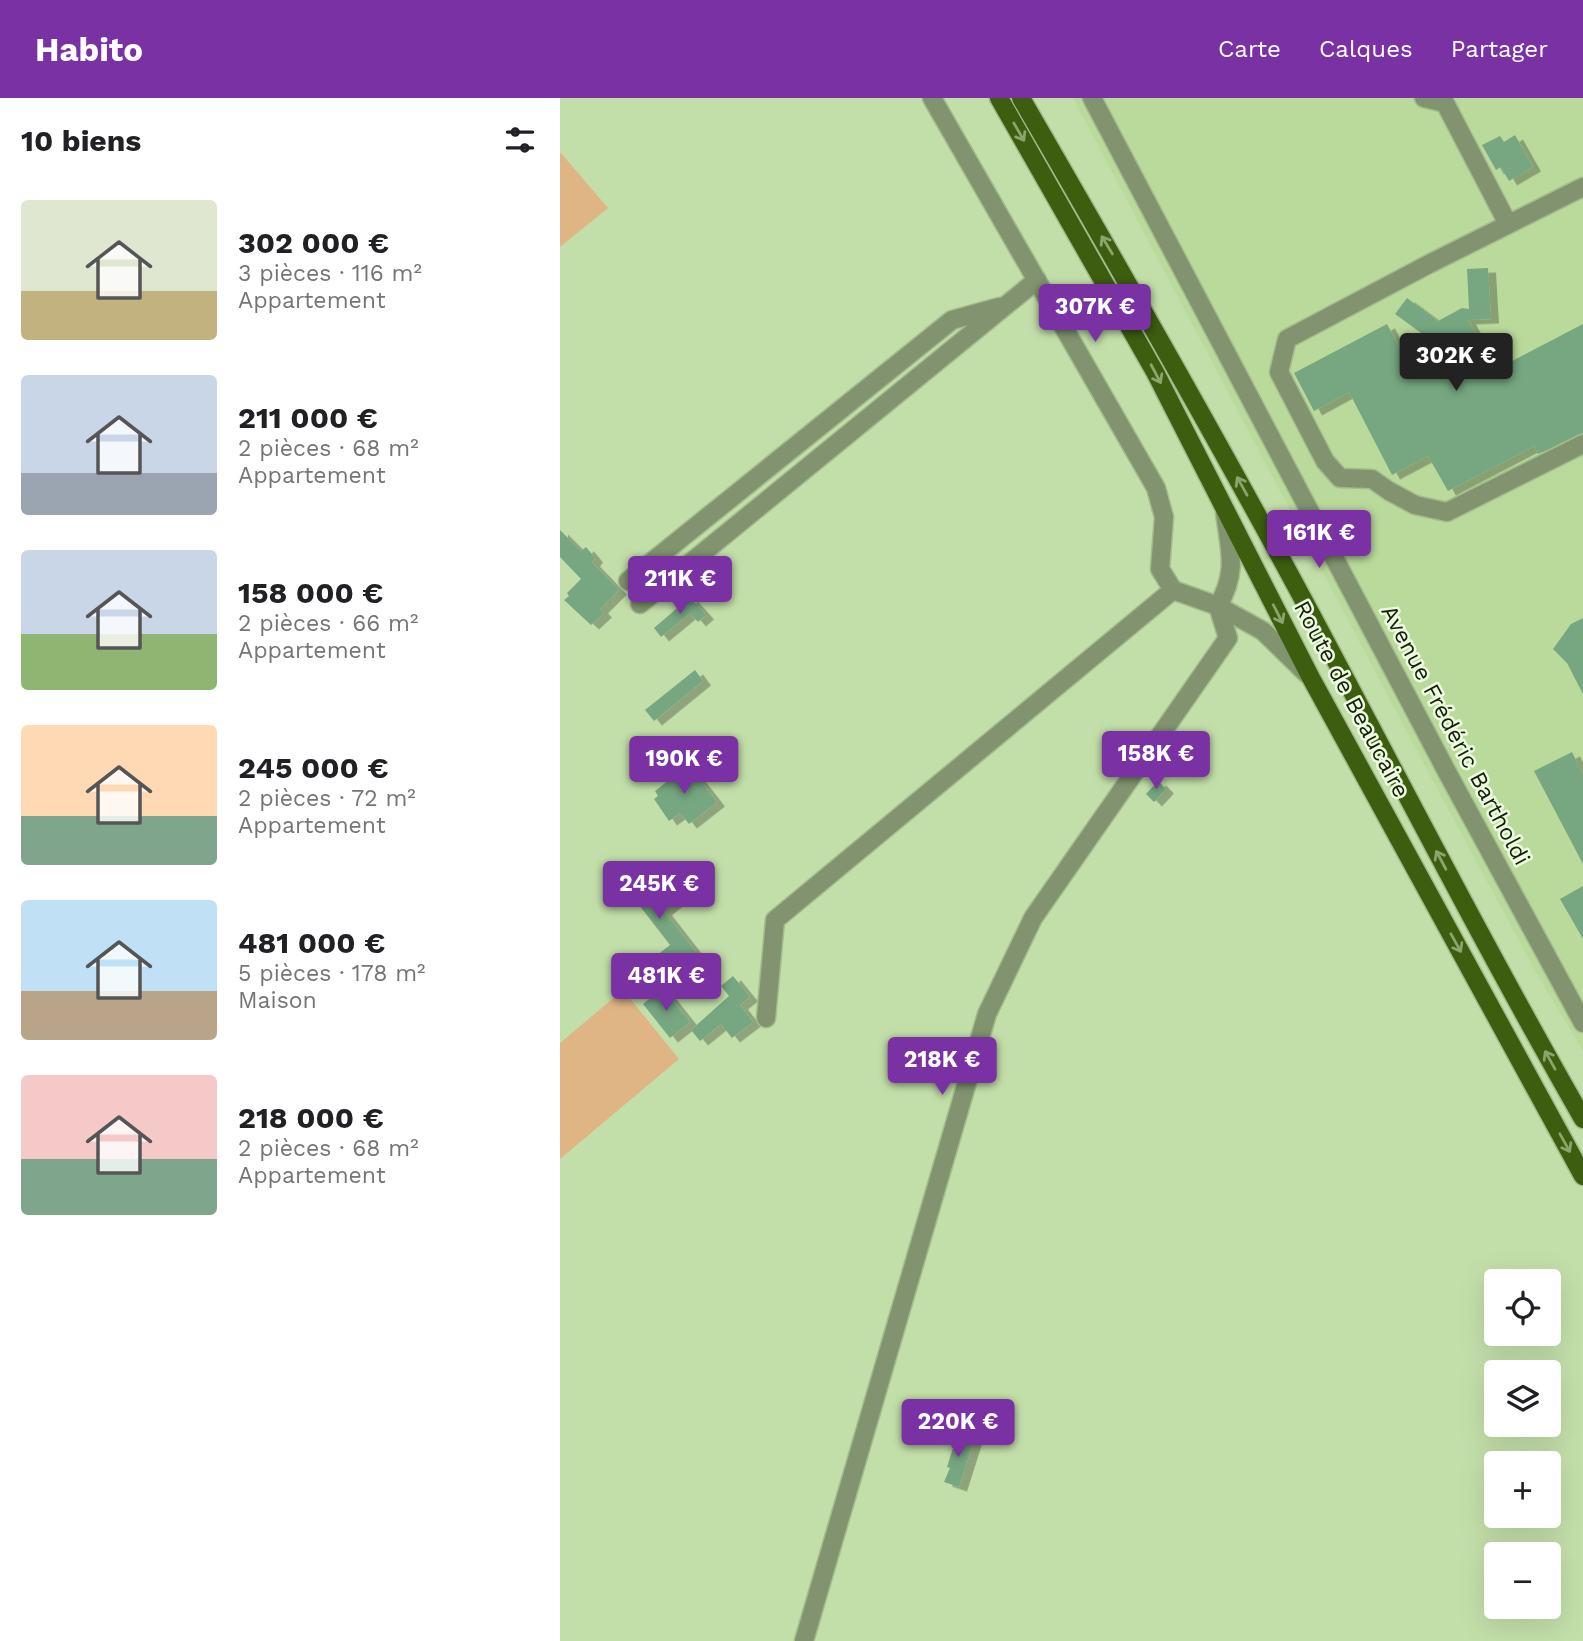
<!DOCTYPE html>
<html lang="fr">
<meta charset="utf-8">
<style>
body{margin:0;font-family:"Work Sans",sans-serif;background:#f2f2f2;color:#202124;height:100vh;display:flex;flex-direction:column;font-size:26px;white-space:nowrap}
*{box-sizing:border-box;margin:0}
p{font-size:23px;color:#757577}
.icon{flex:none;width:38px;height:38px;fill:none;stroke:currentColor;stroke-width:2;stroke-linecap:round;stroke-linejoin:round}
.map{position:relative;flex:1;overflow:hidden}
.side{display:flex;flex-direction:column;background:#fff;width:560px}
.side>*{flex:none}
.controls{position:absolute;left:924px;top:1171px;display:grid;gap:14px}
.controls a{display:grid;place-items:center;width:77px;height:77px;border-radius:7px;background:#fff;box-shadow:0 7px 28px #0002;font-size:35px}
.price{position:absolute;translate:-50% -60px;padding:0 16px;border-radius:7px;background:#7a31a4;color:#fff;font-size:23px;line-height:46px;filter:drop-shadow(0 2px 4px #0008)}
.price::after{content:'';position:absolute;left:50%;top:42px;width:21px;height:16px;margin-left:-10px;background:inherit;clip-path:polygon(0 0,100% 0,50% 100%)}
.price.selected{background:#222;color:#fff}
ul{padding:0;list-style:none}
li{display:flex;align-items:center;gap:21px;height:175px;padding:0 21px}
li span{display:grid;place-items:center;flex:none;width:196px;height:140px;border-radius:7px;color:#555}
li>.icon{margin-inline-start:auto}
span .icon{width:84px;height:84px;fill:#fffc;stroke-width:1}
li b{font-size:30px}
h2{display:flex;justify-content:space-between;align-items:center;height:84px;padding:0 21px;font-size:30px}
header{display:flex;align-items:center;gap:42px;box-sizing:border-box;height:98px;padding:0 35px;background:#7a31a4;color:#fff}
header strong{font-size:33px}
nav{display:flex;gap:38px;margin-inline-start:auto;font-size:24px}
main{display:flex;flex:1;min-height:0}
.map>svg:first-child{display:block}
.built{fill:#bada9c}
.green{fill:#dfb584}
.building{fill:#76a780;filter:url(#shadow)}
.lines{fill:none;stroke-linecap:round;stroke-linejoin:round}
.minor-casing{stroke:#a4bc8c;stroke-width:21}
.major-casing{stroke:#a4bc8c;stroke-width:21}
.minor{stroke:#81946f;stroke-width:18}
.major{stroke:#3d5d0f;stroke-width:18}
.oneway{stroke:#8ca46d}
.labels{text-anchor:middle;stroke-width:5;stroke-linejoin:round;paint-order:stroke}
.street-label{font-size:23px;fill:#151f0a;stroke:#ecfbdf}
</style>
<header>
<strong>Habito</strong>
<nav><a>Carte</a><a>Calques</a><a>Partager</a></nav>
</header>
<main>
<section class="side">
<h2>10 biens<svg class="icon" aria-label="filters" viewBox="0 0 24 24"><path d="M4 7h16M4 17h16"/><circle cx="9" cy="7" r="2"/><circle cx="15" cy="17" r="2"/></svg></h2>
<ul>
<li><span style="background:linear-gradient(#dfe7d0 65%,#c2b280 0)"><svg class="icon" aria-label="home" viewBox="0 0 24 24"><path d="M3 11l9-7 9 7M6 9v11h12V9"/></svg></span><div><b>302 000 €</b><p>3 pièces · 116 m²</p><p>Appartement</p></div></li>
<li><span style="background:linear-gradient(#c9d6e8 70%,#9aa5b1 0)"><svg class="icon" aria-label="home" viewBox="0 0 24 24"><path d="M3 11l9-7 9 7M6 9v11h12V9"/></svg></span><div><b>211 000 €</b><p>2 pièces · 68 m²</p><p>Appartement</p></div></li>
<li><span style="background:linear-gradient(#c9d6e8 60%,#8fb573 0)"><svg class="icon" aria-label="home" viewBox="0 0 24 24"><path d="M3 11l9-7 9 7M6 9v11h12V9"/></svg></span><div><b>158 000 €</b><p>2 pièces · 66 m²</p><p>Appartement</p></div></li>
<li><span style="background:linear-gradient(#ffd9b3 65%,#7fa58c 0)"><svg class="icon" aria-label="home" viewBox="0 0 24 24"><path d="M3 11l9-7 9 7M6 9v11h12V9"/></svg></span><div><b>245 000 €</b><p>2 pièces · 72 m²</p><p>Appartement</p></div></li>
<li><span style="background:linear-gradient(#bfe0f5 65%,#b9a48a 0)"><svg class="icon" aria-label="home" viewBox="0 0 24 24"><path d="M3 11l9-7 9 7M6 9v11h12V9"/></svg></span><div><b>481 000 €</b><p>5 pièces · 178 m²</p><p>Maison</p></div></li>
<li><span style="background:linear-gradient(#f6c9c9 60%,#7fa58c 0)"><svg class="icon" aria-label="home" viewBox="0 0 24 24"><path d="M3 11l9-7 9 7M6 9v11h12V9"/></svg></span><div><b>218 000 €</b><p>2 pièces · 68 m²</p><p>Appartement</p></div></li>
</ul>
</section>
<div class="map">
<svg width="1023" height="1543" viewBox="0 0 1023 1543">
<defs>
<filter id="shadow"><feDropShadow dx="8" dy="4.5" stdDeviation="0" flood-color="#0004"/></filter>
</defs>
<rect width="100%" height="100%" fill="#c3dfa9"/>
<polygon class="built" points="513,0 1023,0 1023,953 978,878 866,670"/>
<g class="green">
<polygon points="0,54 48,110 0,149"/>
<polygon points="63,892 119,961 0,1061 0,945"/>
</g>
<g class="building">
<polygon points="955,37 973,69 949,83 941,69 936,72 922,47 940,38 944,44"/>
<polygon points="928,170 931,221 908,222 935,272 1023,226 1023,335 978,356 974,348 888,393 868,358 832,377 789,294 754,313 734,275 827,226 855,279 894,259 835,216 847,200 878,223 902,210 909,211 907,171"/>
<polygon points="0,432 21,453 26,449 35,460 32,464 59,492 40,511 44,515 31,527 4,502 9,498 7,495 21,481 0,459"/>
<polygon points="130,499 146,517 138,524 130,515 101,539 94,530"/>
<polygon points="1023,520 1023,596 1007,565 993,551 1011,526"/>
<polygon points="135,572 143,583 94,623 85,612"/>
<polygon points="1012,654 1023,676 1023,766 974,673"/>
<polygon points="128,667 157,704 129,726 120,715 109,723 94,701 98,698 95,693"/>
<polygon points="598,683 606,691 594,704 586,696"/>
<polygon points="88,765 117,802 104,813 136,854 96,886 82,869 110,847 62,785"/>
<polygon points="1023,788 1023,841 1000,801"/>
<polygon points="173,878 190,899 180,907 193,924 172,940 161,926 140,943 131,932 169,898 161,888"/>
<polygon points="103,890 130,924 110,940 83,906"/>
<polygon points="393,1335 414,1342 399,1389 384,1384 390,1370 387,1369 394,1347 390,1345"/>
</g>
<g class="lines">
<defs>
<g id="minor">
<polyline points="372,0 596,390 604,419 600,471 613,492 658,508 703,533 747,576"/>
<polyline points="532,0 887,674 1023,925"/>
<polyline points="864,0 885,5 948,126"/>
<polyline points="1023,89 869,166 727,241 719,274 765,363 780,380 812,381 829,393 855,407 887,414 1023,346"/>
<polyline points="68,483 392,222 439,209"/>
<polyline points="80,506 477,182"/>
<path d="M658,508C678,473 670,453 665,415"/>
<polyline points="206,920 215,822 613,492"/>
<polyline points="244,1543 427,916 473,820 668,540 658,508"/>
</g>
<g id="major">
<polyline points="439,0 595,274 751,580 1023,1078"/>
<path d="M461,0C560,171 658,342 751,516C841,685 928,855 1023,1021"/>
</g>
</defs>
<use href="#minor" class="minor-casing"/>
<use href="#major" class="major-casing"/>
<use href="#minor" class="minor"/>
<use href="#major" class="major"/>
</g>
<defs><path id="oneway-shaft" d="M-6 0H5M1.5-3L5.5 0L1.5 3" fill="none" stroke-width="1.6" stroke-linecap="round" stroke-linejoin="round" transform="scale(1.75)"/></defs>
<g class="oneway">
<use href="#oneway-shaft" transform="translate(459 34) rotate(60)"/>
<use href="#oneway-shaft" transform="translate(547 147) rotate(-121)"/>
<use href="#oneway-shaft" transform="translate(596 276) rotate(62)"/>
<use href="#oneway-shaft" transform="translate(682 388) rotate(-119)"/>
<use href="#oneway-shaft" transform="translate(718 516) rotate(63)"/>
<use href="#oneway-shaft" transform="translate(881 762) rotate(-118)"/>
<use href="#oneway-shaft" transform="translate(896 845) rotate(61)"/>
<use href="#oneway-shaft" transform="translate(990 962) rotate(-119)"/>
<use href="#oneway-shaft" transform="translate(1005 1045) rotate(61)"/>
</g>
<g class="labels">
<g class="street-label">
<text transform="translate(792 601) rotate(62)" y="8">Route de Beaucaire</text>
<text transform="translate(896 637) rotate(62)" y="8">Avenue Frédéric Bartholdi</text>
</g>
</g>
</svg>
<div class="controls">
<a><svg class="icon" aria-label="locate" viewBox="0 0 24 24"><circle cx="12" cy="12" r="6"/><path d="M12 2v4M12 18v4M2 12h4M18 12h4"/></svg></a>
<a><svg class="icon" aria-label="layers" viewBox="0 0 24 24"><path d="M12 4l9 5-9 5-9-5zM3 14l9 5 9-5"/></svg></a>
<a>+</a>
<a>−</a>
</div>
<b class="price" style="left:535px;top:246px">307K €</b>
<b class="price selected" style="left:896px;top:295px">302K €</b>
<b class="price" style="left:759px;top:472px">161K €</b>
<b class="price" style="left:120px;top:518px">211K €</b>
<b class="price" style="left:596px;top:693px">158K €</b>
<b class="price" style="left:124px;top:698px">190K €</b>
<b class="price" style="left:99px;top:823px">245K €</b>
<b class="price" style="left:106px;top:915px">481K €</b>
<b class="price" style="left:382px;top:999px">218K €</b>
<b class="price" style="left:398px;top:1361px">220K €</b>
</div>
</main>
